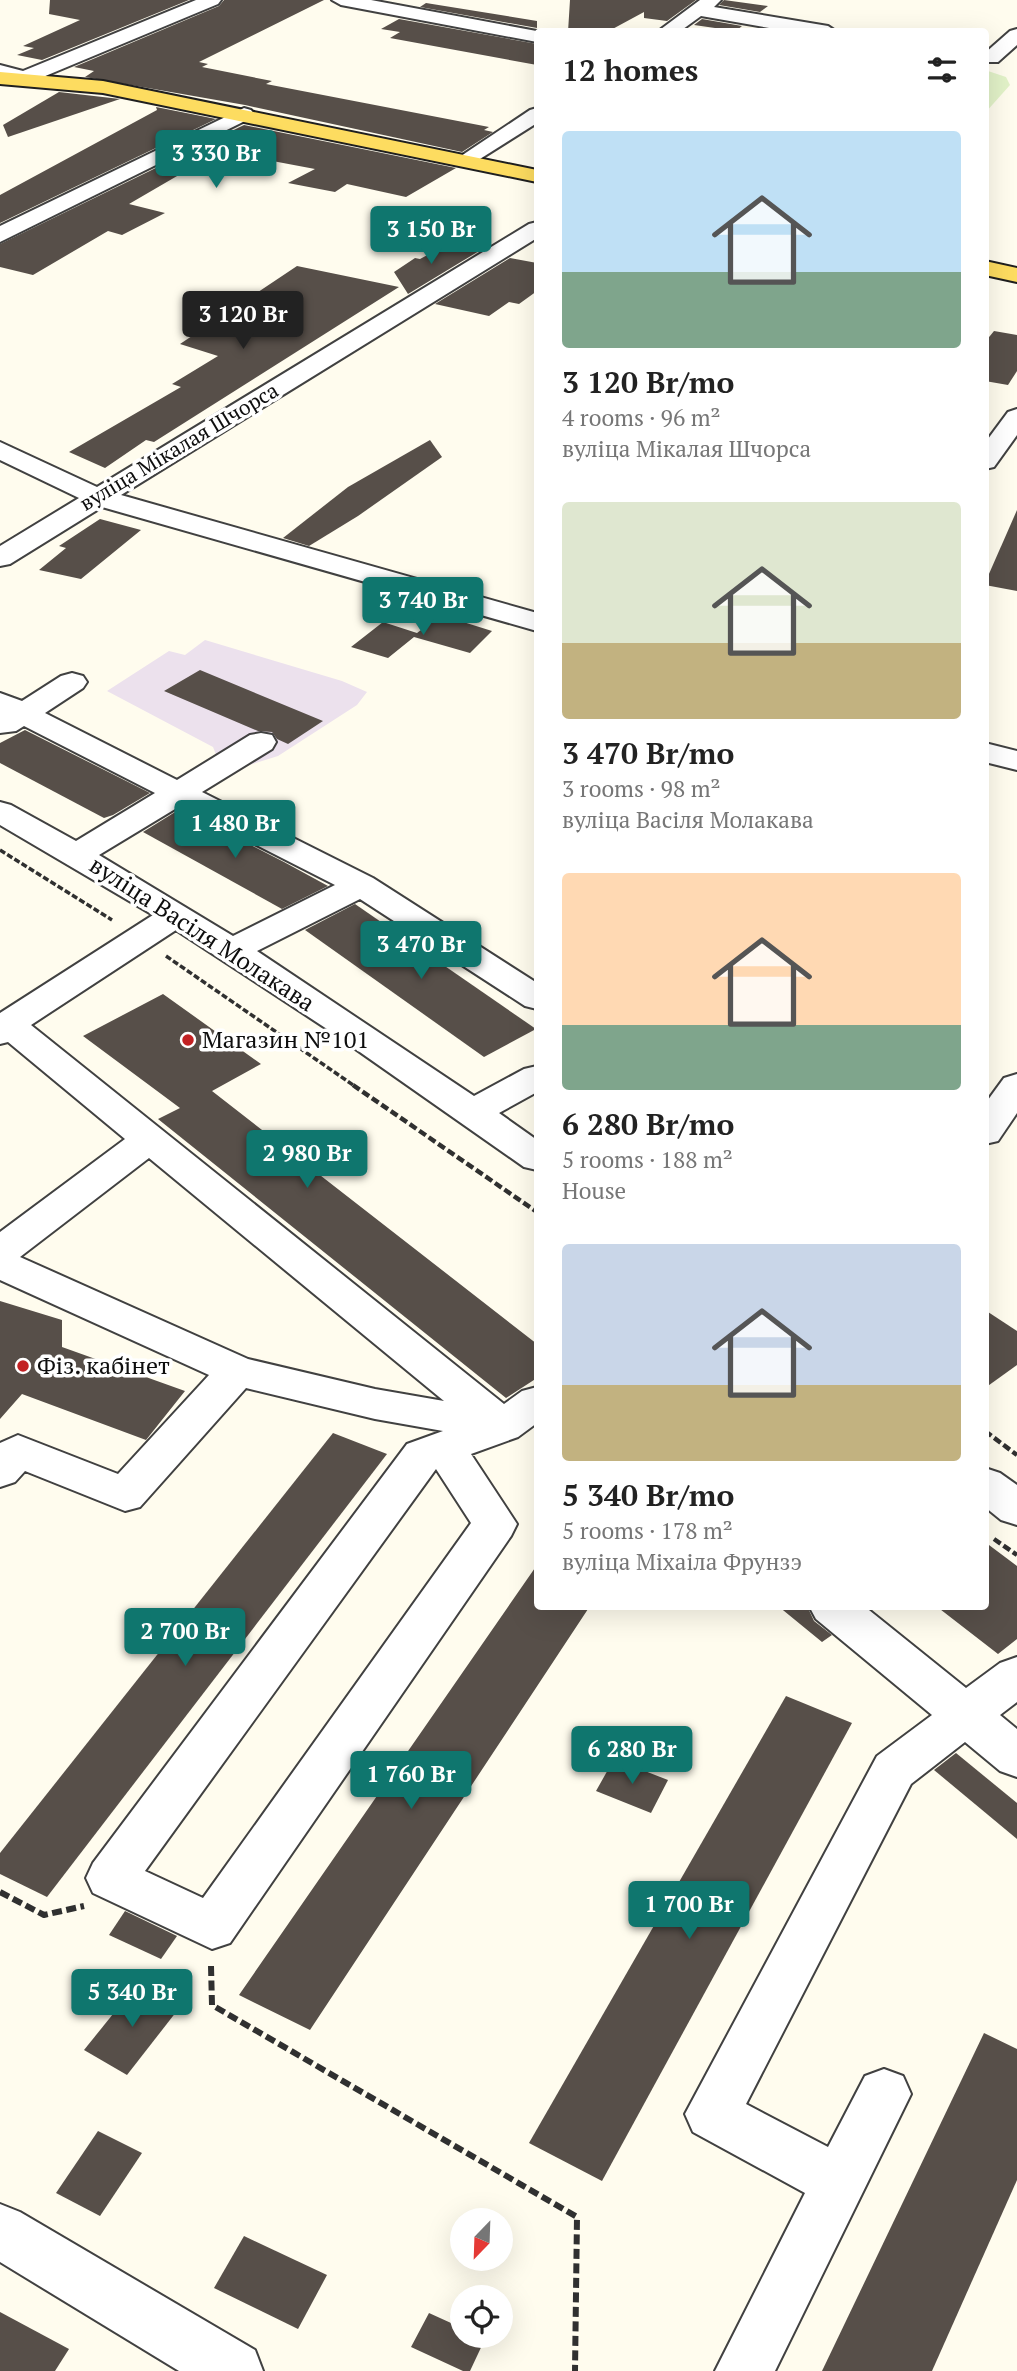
<!DOCTYPE html>
<meta charset="utf-8">
<style>
body{margin:0;font-family:"PT Serif",serif;background:#f6f6f6;color:#222;height:100vh;display:flex;flex-direction:column;font-size:26px;white-space:nowrap}
*{box-sizing:border-box;margin:0}
p{font-size:23px;color:#767676}
.icon{flex:none;width:38px;height:38px;fill:none;stroke:currentColor;stroke-width:2;stroke-linecap:round;stroke-linejoin:round}
.map{position:relative;flex:1;overflow:hidden}
.side{position:absolute;left:534px;top:28px;width:455px;height:1582px;display:flex;flex-direction:column;background:#fff;border-radius:7px;box-shadow:0 7px 28px #0002}
.side>*{flex:none}
.needle{width:46px;rotate:203deg}
.buttons{position:absolute;left:450px;top:2208px;display:grid;gap:14px}
.buttons a{display:grid;place-items:center;width:63px;height:63px;border-radius:50%;background:#fff;box-shadow:0 7px 28px #0002;font-size:35px}
.price{position:absolute;translate:-50% -60px;padding:0 16px;border-radius:7px;background:#0f766e;color:#fff;font-size:23px;line-height:46px;filter:drop-shadow(0 2px 4px #0008)}
.price::after{content:'';position:absolute;left:50%;top:42px;width:21px;height:16px;margin-left:-10px;background:inherit;clip-path:polygon(0 0,100% 0,50% 100%)}
.price.on{background:#222;color:#fff}
ul{padding:0;list-style:none}
li{display:grid;align-content:center;gap:14px;height:371px;padding:0 28px}
li span{display:grid;place-items:center;height:217px;border-radius:7px;color:#555}
li>.icon{margin-inline-start:auto}
span .icon{width:126px;height:126px;fill:#fffc;stroke-width:1}
li b{font-size:30px}
h2{display:flex;justify-content:space-between;align-items:center;height:84px;padding:0 28px;font-size:30px}
.map>svg:first-child{display:block}
.industrial{fill:#ece1ed}
.pitch{fill:#e2f2c8}
.building{fill:#574f49}
.lines{fill:none;stroke-linecap:round;stroke-linejoin:round}
.minor-casing{stroke:#414141;stroke-width:4}
.major-casing{stroke:#1f1f1f;stroke-width:4}
.path-far2{stroke:#303030;stroke-width:3.5;stroke-dasharray:6 2.5;stroke-linecap:butt}
.path-far1{stroke:#303030;stroke-width:4.5;stroke-dasharray:8 3.5;stroke-linecap:butt}
.path{stroke:#303030;stroke-width:6;stroke-dasharray:10 4.5;stroke-linecap:butt}
.minor{fill:#fff;fill-rule:evenodd}
.major{fill:#fddc60;fill-rule:evenodd}
.poi-dot{fill:#c22123;stroke:#fff;stroke-width:2.5}
.labels{text-anchor:middle;stroke-width:7;stroke-linejoin:round;paint-order:stroke}
.far-street-label{font-size:21px;fill:#0e0e0e;stroke:#fff}
.street-label{font-size:24px;fill:#0e0e0e;stroke:#fff}
.poi-label{font-size:24px;fill:#0e0e0e;stroke:#fff;text-anchor:start}
</style>
<div class="map">
<svg width="1017" height="2371" viewBox="0 0 1017 2371">
<rect width="100%" height="100%" fill="#fffcee"/>
<polygon class="industrial" points="205,640 342,681 367,692 357,705 278,756 240,768 217,757 213,747 107,691 169,651 185,655"/>
<polygon class="pitch" points="985,70 1006,77 1010,85 985,113"/>
<g class="building">
<polygon points="50,0 189,0 42,60 17,55 34,48 23,46 80,20 49,14"/>
<polygon points="224,0 324,0 199,62 208,64 202,67 272,81 266,84 489,127 484,130 493,132 462,152 245,105 85,77 94,71 74,67 219,6"/>
<polygon points="570,0 696,0 667,21 644,18 644,12 607,32 568,32"/>
<polygon points="724,0 768,6 760,12 719,5"/>
<polygon points="426,3 537,21 537,28 420,7"/>
<polygon points="399,19 537,44 537,65 390,38 400,32 381,29"/>
<polygon points="702,19 742,26 736,31 694,25"/>
<polygon points="59,92 120,99 8,137 3,125"/>
<polygon points="156,107 216,119 0,223 0,195 157,110"/>
<polygon points="244,125 456,168 406,197 347,184 335,192 288,183 315,169 220,151 129,204 165,213 122,235 108,231 33,275 0,267 0,244"/>
<polygon points="446,245 479,251 408,294 394,272 415,258 420,259"/>
<polygon points="510,258 537,263 537,291 519,304 509,302 489,316 435,304"/>
<polygon points="297,266 399,287 154,442 146,440 105,468 69,452 181,387 172,384 218,356 180,344"/>
<polygon points="994,331 1017,335 1017,371 1008,385 985,381 985,342"/>
<polygon points="430,440 442,457 358,516 309,546 283,538 348,487"/>
<polygon points="1017,510 1017,591 985,585 985,583"/>
<polygon points="100,519 141,530 81,579 39,570 66,548 59,546"/>
<polygon points="441,615 492,631 470,653 414,637 388,658 351,647 383,622 417,633"/>
<polygon points="200,670 323,721 288,744 277,739 272,732 258,731 164,691"/>
<polygon points="25,730 150,793 113,815 104,818 0,763 0,743"/>
<polygon points="180,809 284,862 328,886 282,909 143,832"/>
<polygon points="355,904 536,1029 484,1057 305,930"/>
<polygon points="163,994 261,1064 212,1091 537,1344 537,1378 506,1398 158,1119 180,1108 83,1036"/>
<polygon points="0,1301 62,1320 62,1347 185,1391 146,1440 22,1394 0,1419"/>
<polygon points="985,1310 1017,1331 1017,1365 985,1388"/>
<polygon points="333,1433 387,1454 47,1897 0,1874 0,1853"/>
<polygon points="985,1542 1017,1566 1017,1639 998,1654 936,1606 985,1606"/>
<polygon points="537,1565 537,1606 590,1606 310,2030 239,1995"/>
<polygon points="778,1606 807,1606 814,1621 832,1635 822,1642"/>
<polygon points="786,1696 852,1723 602,2181 529,2143"/>
<polygon points="956,1753 1017,1803 1017,1839 934,1770"/>
<polygon points="614,1759 668,1780 651,1813 596,1791"/>
<polygon points="125,1911 177,1936 161,1959 109,1935"/>
<polygon points="138,1983 180,2007 127,2075 84,2050"/>
<polygon points="984,2033 1017,2049 1017,2180 932,2371 822,2371"/>
<polygon points="98,2131 142,2153 100,2216 56,2193"/>
<polygon points="244,2236 327,2275 298,2329 214,2288"/>
<polygon points="0,2312 69,2349 55,2371 0,2371"/>
<polygon points="429,2313 462,2328 462,2336 485,2339 470,2371 463,2371 411,2347"/>
</g>
<g class="lines">
<defs>
<g id="minor">
<polygon points="196,0 221,0 218,4 31,82 24,84 0,77 0,65 23,71"/>
<polygon points="332,0 371,0 542,32 537,32 537,42 341,5"/>
<polygon points="700,0 721,0 714,7 828,26 837,32 792,32 701,16 679,32 657,32"/>
<polygon points="1017,29 1017,45 998,62 985,62 985,53 1010,31"/>
<polygon points="244,108 251,110 254,114 251,118 0,242 0,226"/>
<polygon points="537,108 537,123 472,164 458,164 455,160 530,110"/>
<polygon points="537,222 537,238 121,495 537,613 537,631 102,507 10,564 0,566 0,546 79,498 0,460 0,442 97,487 529,224"/>
<polygon points="1017,409 1017,435 994,467 985,469 985,443 1008,412"/>
<path d="M72,673L83,676L87,682L83,688L45,713L177,780L250,735L261,733L272,735L276,742L272,749L202,792L373,878L537,983V1009L525,1006L360,899L257,951L474,1096L524,1069L537,1066V1092L499,1113L537,1140V1170L524,1167L327,1029L176,930L31,1025L504,1404L522,1391L537,1387V1423L518,1437L471,1454L517,1524L511,1536L230,1943L212,1949L93,1893L86,1878L93,1863L407,1444L443,1431L375,1419L246,1388L140,1507L125,1511L25,1471L15,1482L0,1487V1443L18,1435L118,1474L209,1375L0,1280V1232L125,1139L8,1042L0,1044V1013L153,915L0,825V802L11,805L76,841L155,793L24,726L16,731L0,733V693L22,701L61,676ZM180,806L335,885L233,936L99,855ZM149,1158L444,1401L375,1389L248,1359L20,1257ZM436,1469L471,1523L203,1898L145,1871Z"/>
<polygon points="985,743 1017,751 1017,770 985,762"/>
<polygon points="1017,1074 1017,1113 998,1141 985,1144 985,1104 1004,1078"/>
<polygon points="985,1468 1000,1473 1017,1485 1017,1525 1001,1520 985,1507"/>
<polygon points="809,1606 864,1606 966,1688 1000,1663 1017,1657 1017,1702 1000,1715 1017,1729 1017,1777 1000,1771 965,1742 911,1784 746,2104 828,2147 865,2076 884,2069 903,2076 911,2094 775,2371 715,2371 805,2193 693,2132 685,2114 877,1756 932,1715 816,1619"/>
<polygon points="0,2204 20,2212 255,2350 263,2371 179,2371 0,2262"/>
</g>
<g id="major">
<polygon points="0,72 103,81 537,170 537,182 103,93 0,84"/>
<polygon points="985,261 1017,268 1017,282 985,275"/>
</g>
</defs>
<use href="#minor" class="minor-casing"/>
<use href="#major" class="major-casing"/>
<g class="path-far2">
<polyline points="0,850 112,920"/>
<polyline points="166,956 356,1087"/>
</g>
<g class="path-far1">
<polyline points="353,1085 537,1212"/>
<polyline points="985,1431 1017,1455"/>
<polyline points="994,1539 1017,1555"/>
</g>
<g class="path">
<polyline points="0,1892 44,1915 84,1906"/>
<polyline points="211,1966 212,2005 577,2217 575,2371"/>
</g>
<use href="#minor" class="minor"/>
<use href="#major" class="major"/>
</g>
<g class="poi-dot">
<circle cx="188" cy="1040" r="7"/>
<circle cx="23" cy="1366" r="7"/>
</g>
<g class="labels">
<g class="far-street-label">
<text transform="translate(179 447) rotate(-31)" y="7">вуліца Мікалая Шчорса</text>
</g>
<g class="street-label">
<text transform="translate(202 934) rotate(33)" y="8">вуліца Васіля Молакава</text>
</g>
<g class="poi-label">
<text x="202" y="1048">Магазин №101</text>
<text x="37" y="1374">Фіз. кабінет</text>
</g>
</g>
</svg>
<div class="buttons">
<a><svg class="needle" viewBox="-14 -14 28 28"><path d="M0-13l5 13h-10z" fill="#e53935"/><path d="M0 13l5-13h-10z" fill="#767676"/></svg></a>
<a><svg class="icon" aria-label="locate" viewBox="0 0 24 24"><circle cx="12" cy="12" r="6"/><path d="M12 2v4M12 18v4M2 12h4M18 12h4"/></svg></a>
</div>
<b class="price" style="left:216px;top:190px">3 330 Br</b>
<b class="price" style="left:431px;top:266px">3 150 Br</b>
<b class="price on" style="left:243px;top:351px">3 120 Br</b>
<b class="price" style="left:423px;top:637px">3 740 Br</b>
<b class="price" style="left:235px;top:860px">1 480 Br</b>
<b class="price" style="left:421px;top:981px">3 470 Br</b>
<b class="price" style="left:307px;top:1190px">2 980 Br</b>
<b class="price" style="left:185px;top:1668px">2 700 Br</b>
<b class="price" style="left:632px;top:1786px">6 280 Br</b>
<b class="price" style="left:411px;top:1811px">1 760 Br</b>
<b class="price" style="left:689px;top:1941px">1 700 Br</b>
<b class="price" style="left:132px;top:2029px">5 340 Br</b>
<section class="side">
<h2>12 homes<svg class="icon" aria-label="filters" viewBox="0 0 24 24"><path d="M4 7h16M4 17h16"/><circle cx="9" cy="7" r="2"/><circle cx="15" cy="17" r="2"/></svg></h2>
<ul>
<li><span style="background:linear-gradient(#bfe0f5 65%,#7fa58c 0)"><svg class="icon" aria-label="home" viewBox="0 0 24 24"><path d="M3 11l9-7 9 7M6 9v11h12V9"/></svg></span><div><b>3 120 Br/mo</b><p>4 rooms · 96 m²</p><p>вуліца Мікалая Шчорса</p></div></li>
<li><span style="background:linear-gradient(#dfe7d0 65%,#c2b280 0)"><svg class="icon" aria-label="home" viewBox="0 0 24 24"><path d="M3 11l9-7 9 7M6 9v11h12V9"/></svg></span><div><b>3 470 Br/mo</b><p>3 rooms · 98 m²</p><p>вуліца Васіля Молакава</p></div></li>
<li><span style="background:linear-gradient(#ffd9b3 70%,#7fa58c 0)"><svg class="icon" aria-label="home" viewBox="0 0 24 24"><path d="M3 11l9-7 9 7M6 9v11h12V9"/></svg></span><div><b>6 280 Br/mo</b><p>5 rooms · 188 m²</p><p>House</p></div></li>
<li><span style="background:linear-gradient(#c9d6e8 65%,#c2b280 0)"><svg class="icon" aria-label="home" viewBox="0 0 24 24"><path d="M3 11l9-7 9 7M6 9v11h12V9"/></svg></span><div><b>5 340 Br/mo</b><p>5 rooms · 178 m²</p><p>вуліца Міхаіла Фрунзэ</p></div></li>
</ul>
</section>
</div>
